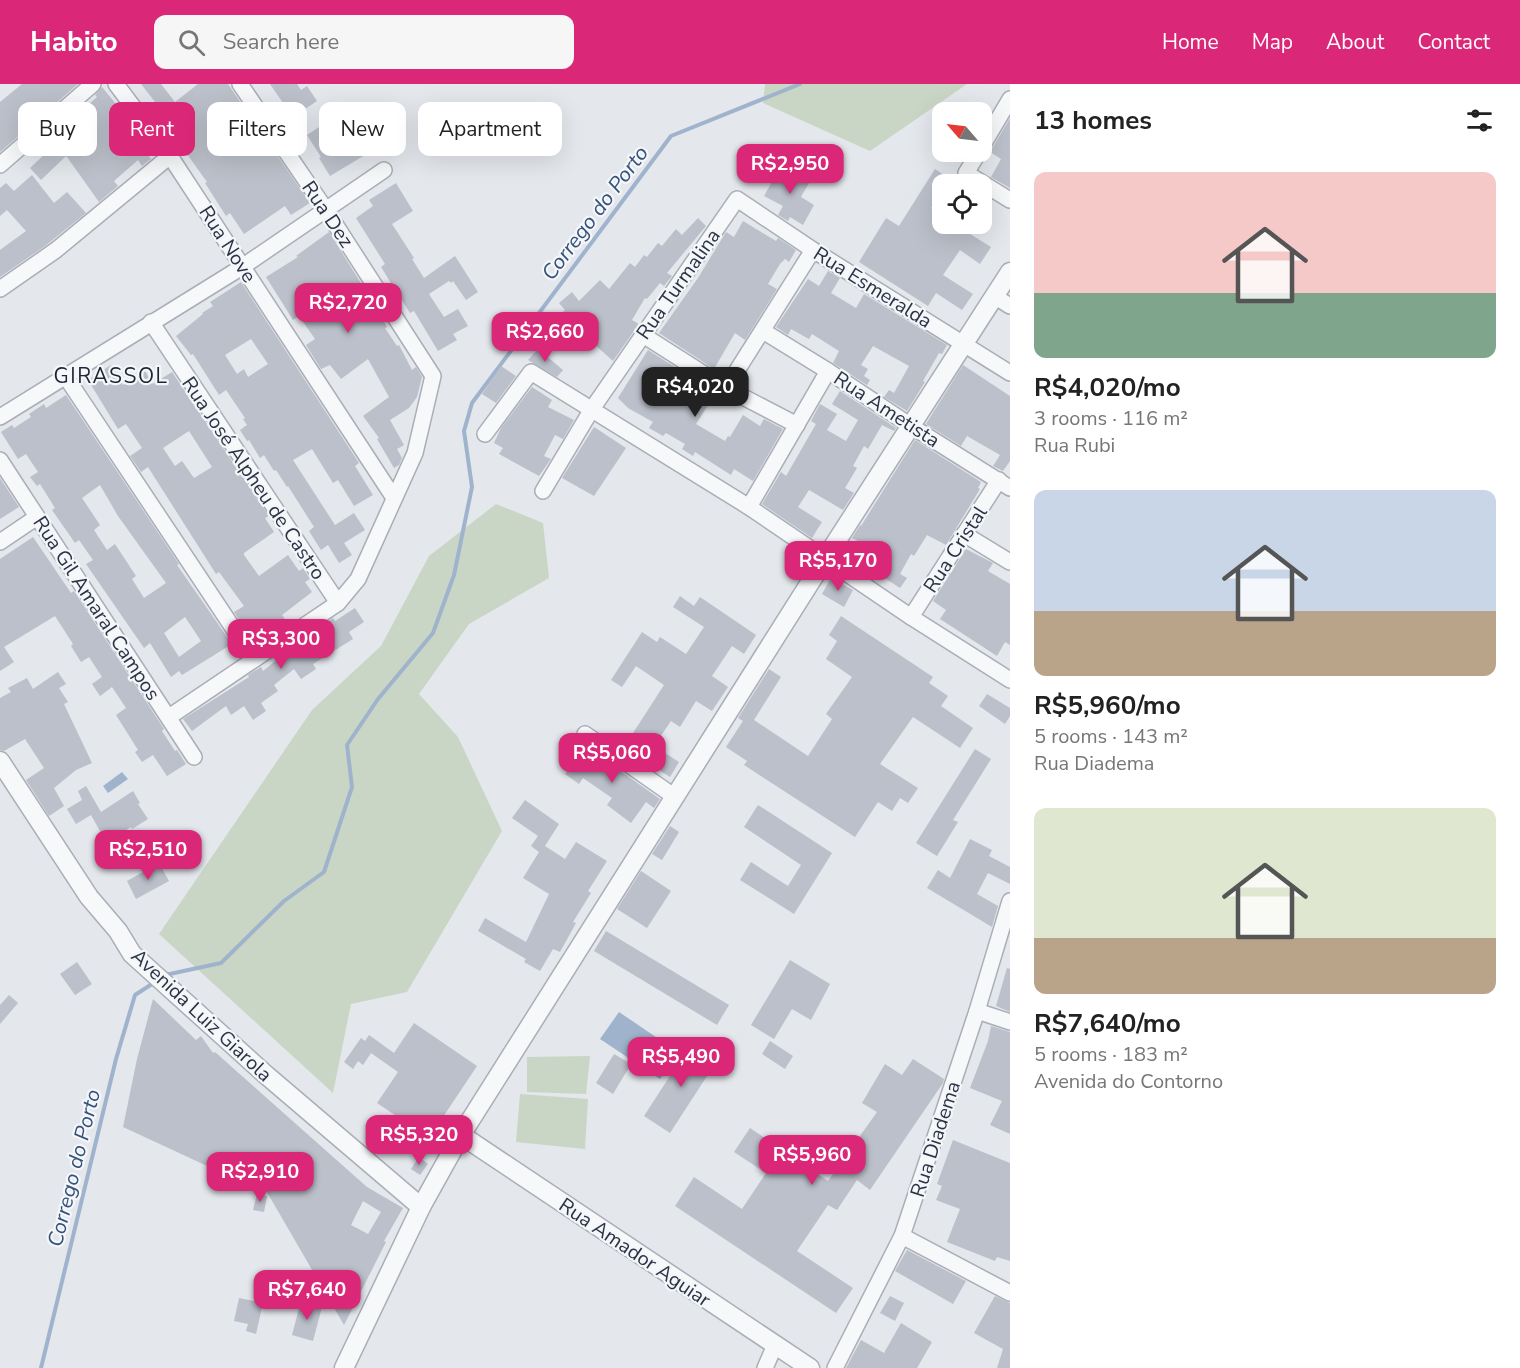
<!DOCTYPE html>
<meta charset="utf-8">
<style>
body{margin:0;font-family:"Nunito Sans",sans-serif;background:#f6f6f6;color:#222;height:100vh;display:flex;flex-direction:column;font-size:22px;white-space:nowrap}
*{box-sizing:border-box;margin:0}
p{font-size:20px;color:#767676}
.icon{flex:none;width:33px;height:33px;fill:none;stroke:currentColor;stroke-width:2;stroke-linecap:round;stroke-linejoin:round}
.map{position:relative;flex:1;overflow:hidden}
.sheet{display:flex;flex-direction:column;background:#fff;width:510px}
.sheet>*{flex:none}
.banner{position:absolute;left:18px;top:18px;width:570px;height:54px;display:flex;gap:12px}
.needle{width:39px;rotate:298deg}
.fabs{position:absolute;left:932px;top:18px;display:grid;gap:12px}
.fabs a{display:grid;place-items:center;width:60px;height:60px;border-radius:12px;background:#fff;box-shadow:0 6px 24px #0002;font-size:30px}
.price{position:absolute;translate:-50% -51px;padding:0 14px;border-radius:12px;background:#db2777;color:#fff;font-size:20px;line-height:39px;filter:drop-shadow(0 2px 3px #0008)}
.price::after{content:'';position:absolute;left:50%;top:36px;width:18px;height:14px;margin-left:-9px;background:inherit;clip-path:polygon(0 0,100% 0,50% 100%)}
.price.selected{background:#222;color:#fff}
ul{padding:0;list-style:none}
li{display:grid;align-content:center;gap:12px;height:318px;padding:0 24px}
li span{display:grid;place-items:center;height:186px;border-radius:12px;color:#555}
li>.icon{margin-inline-start:auto}
span .icon{width:108px;height:108px;fill:#fffc;stroke-width:1}
li b{font-size:26px}
h2{display:flex;justify-content:space-between;align-items:center;height:72px;padding:0 24px;font-size:26px}
.chip{padding:0 21px;border-radius:12px;background:#fff;box-shadow:0 6px 24px #0002;font-size:21px;line-height:54px}
.chip.selected{background:#db2777;color:#fff}
header{display:flex;align-items:center;gap:36px;box-sizing:border-box;height:84px;padding:0 30px;background:#db2777;color:#fff}
header strong{font-size:28px}
nav{display:flex;gap:33px;margin-inline-start:auto;font-size:21px}
.search{width:420px;height:54px;background:#f6f6f6;display:flex;align-items:center;gap:15px;box-sizing:border-box;padding:0 21px;border-radius:12px;color:#767676;font-size:22px}
main{display:flex;flex:1;min-height:0}
.map>svg:first-child{display:block}
.green{fill:#c9d6c5}
.water{fill:#9fb4cc}
.lines{fill:none;stroke-linecap:round;stroke-linejoin:round}
.stream{stroke:#9fb4cc;stroke-width:4}
.building{fill:#bbc0ca;fill-rule:evenodd}
.minor-casing{stroke:#a9aeb7;stroke-width:18}
.tertiary-casing{stroke:#a9aeb7;stroke-width:21}
.minor{stroke:#f7f8fa;stroke-width:15}
.tertiary{stroke:#f7f8fa;stroke-width:18}
.labels{text-anchor:middle;stroke-width:4.5;stroke-linejoin:round;paint-order:stroke}
.street-label{font-size:20px;fill:#2b3445;stroke:#f4f6f9}
.water-label{font-size:21px;font-style:italic;fill:#34527a;stroke:#f4f6f9}
.neighbourhood-label{font-size:21px;letter-spacing:1.5px;fill:#1d2536;stroke:#f4f6f9}
</style>
<header>
<strong>Habito</strong>
<div class="search"><svg class="icon" aria-label="search" viewBox="0 0 24 24"><circle cx="10" cy="10" r="6"/><path d="M15 15l6 6"/></svg>Search here</div>
<nav><a>Home</a><a>Map</a><a>About</a><a>Contact</a></nav>
</header>
<main>
<div class="map">
<svg width="1010" height="1284" viewBox="0 0 1010 1284">
<rect width="100%" height="100%" fill="#e4e7ec"/>
<g class="green">
<polygon points="765,0 967,0 870,67 763,19"/>
<polygon points="496,420 543,439 549,494 469,540 419,610 458,653 502,747 407,908 351,920 333,1009 159,850 312,626 381,562 429,472"/>
<polygon points="590,972 586,1010 527,1008 527,973"/>
<polygon points="520,1010 588,1015 585,1065 516,1058"/>
</g>
<g class="water">
<polygon points="122,688 128,695 108,709 103,702"/>
<polygon points="619,928 678,968 660,995 600,955"/>
</g>
<g class="lines">
<g class="stream">
<polyline points="165,891 221,879 284,817 324,788 352,703 347,661 378,615 433,549 454,491 472,403 464,347 472,319 671,52 800,0"/>
<polyline points="41,1284 116,975 135,911 152,900"/>
</g>
</g>
<g class="building">
<polygon points="22,0 78,0 0,68 0,18"/>
<polygon points="141,0 161,0 175,18 198,0 228,0 310,119 291,131 285,122 244,150 230,129 226,132 205,99 207,98 159,31 163,28"/>
<polygon points="270,0 297,0 301,6 307,2 317,17 290,35 280,20 283,19"/>
<polygon points="102,3 138,47 134,51 151,75 142,82 138,76 114,97 118,102 99,118 67,73 65,73 41,96 30,84 48,67 72,49 66,41 97,13 95,11"/>
<polygon points="339,30 365,71 330,92 319,74 321,73 307,51"/>
<polygon points="1010,34 1010,104 991,93 1001,75 990,68"/>
<polygon points="782,80 810,97 801,113 814,121 803,141 790,133 788,137 778,131 783,122 764,112"/>
<polygon points="935,85 950,95 946,100 942,100 942,107 931,124 942,132 942,140 954,140 991,163 980,180 960,166 943,191 973,210 962,226 936,209 928,222 859,178 886,134 899,142"/>
<polygon points="32,91 54,119 67,108 86,129 45,162 0,193 0,166 26,147 7,126 0,132 0,104 6,99 14,107"/>
<polygon points="396,99 413,127 392,140 414,174 412,175 424,194 455,172 478,208 466,216 453,197 451,199 449,197 429,210 444,233 458,225 468,242 453,250 457,256 438,267 414,227 410,229 394,204 381,183 385,180 356,134 373,122 369,116"/>
<polygon points="698,134 706,142 667,189 672,192 664,202 660,199 647,215 645,214 632,236 639,240 613,277 585,252 571,265 557,250 542,265 533,256 565,226 559,219 572,208 579,217 600,196 609,205 630,179 635,183 644,171 647,173 658,159 662,162 676,145 682,151"/>
<polygon points="743,137 776,157 778,154 796,166 789,178 785,175 780,180 768,200 777,205 745,256 735,249 714,285 659,249 698,194 726,148 734,153"/>
<polygon points="329,148 364,204 346,216 335,199 313,214 327,235 353,218 363,233 377,225 387,243 385,244 397,262 399,261 412,286 416,283 422,293 417,313 409,324 390,336 404,361 397,365 402,374 399,381 394,384 377,355 379,354 363,332 389,313 368,275 341,295 330,281 321,285 306,261 315,255 299,232 293,236 266,193 298,173 296,172"/>
<polygon points="828,187 840,194 831,209 856,224 864,210 947,261 942,270 939,269 923,297 925,298 907,327 884,313 889,306 894,309 909,282 873,262 861,281 868,285 864,292 870,296 867,301 833,279 839,267 812,250 809,255 791,245 788,251 776,243 808,195 819,202"/>
<path d="M241,198L359,379L355,382L373,411L354,422L338,396L333,399L312,365L293,376L335,441L354,429L365,446L344,459L352,471L339,479L328,461L321,466L309,447L314,443L288,402L287,403L276,386L274,387L264,371L260,374L249,356L247,357L240,346L247,341L243,335L245,334L226,306L219,311L193,270L191,271L176,252L203,230L202,229L213,222L210,218ZM251,255L268,280L248,293L244,285L237,290L225,271Z"/>
<polygon points="538,265 563,286 557,293 528,276"/>
<polygon points="648,266 716,309 696,340 725,357 728,352 730,353 743,331 760,342 764,335 783,345 753,397 734,385 731,391 695,368 693,372 682,365 685,360 666,349 663,352 649,344 653,338 628,324 618,314"/>
<path d="M111,281L123,301L145,287L153,300L172,288L269,432L265,434L274,448L244,469V471L259,492L288,471L299,487L303,484L310,495L305,498L312,508L282,531L285,535L269,548L261,537L246,546L234,528L244,522L219,488L216,490L148,383L141,388L130,372L142,364L126,340L118,345L88,296ZM189,347L212,383L194,394L182,377L175,382L163,364Z"/>
<polygon points="963,281 1010,312 1010,377 1003,387 993,382 1000,371 967,352 961,362 926,340"/>
<polygon points="501,282 516,292 496,319 482,310"/>
<polygon points="532,303 552,316 548,323 574,336 563,355 555,351 544,372 551,375 539,392 499,370 503,364 494,359 501,344"/>
<polygon points="840,307 896,344 894,347 882,341 868,365 864,362 853,382 857,384 845,404 854,409 843,426 809,406 798,423 822,438 812,454 762,420 781,388 786,392 816,340 811,337 820,320 837,330 827,346 846,357 858,336 832,320"/>
<path d="M66,311L179,480L177,481L232,560L182,591L179,587L171,593L150,559L144,564L86,480L93,476L79,456L75,459L52,426L55,424L40,400L37,402L30,393L38,388L26,370L18,375L1,348L12,341L14,344L31,333L29,330L44,320L46,324ZM100,401L118,432L166,499L144,514L132,495L136,492L115,460L107,466L94,446L100,441L82,414ZM185,533L201,557L179,573L164,549Z"/>
<polygon points="594,343 626,364 594,412 562,394"/>
<polygon points="915,356 981,398 978,404 980,405 946,461 927,451 914,472 911,470 900,490 907,494 900,504 871,485 869,488 847,474 858,457 852,454 860,441 861,442"/>
<polygon points="0,394 19,423 0,435"/>
<polygon points="33,453 71,509 74,507 164,645 162,647 175,667 177,666 186,680 167,692 153,671 142,678 135,668 138,666 116,631 126,624 112,603 100,612 92,600 102,593 89,573 81,578 71,562 73,560 55,532 4,563 14,578 0,587 0,475"/>
<polygon points="966,465 993,479 988,487 1010,500 1010,561 1005,558 997,572 940,535 946,526 933,517"/>
<polygon points="831,494 853,506 844,523 822,510"/>
<polygon points="680,512 694,522 700,513 756,551 744,570 732,562 712,592 728,603 712,627 696,617 680,643 671,637 654,662 679,678 670,693 624,663 664,601 636,582 622,603 611,596 642,548 657,558 660,553 686,570 704,543 673,523"/>
<polygon points="355,524 364,538 349,548 353,555 313,580 316,585 301,595 294,585 274,601 278,607 261,619 266,627 253,636 244,622 231,631 226,622 192,647 183,635 249,593 248,591 261,583 263,587 284,570 283,568 333,534 335,537"/>
<polygon points="841,532 933,593 929,599 948,612 941,622 973,644 960,664 913,633 880,680 918,704 908,719 900,714 892,727 878,718 855,753 744,681 747,677 726,663 743,637 738,634 769,585 781,593 754,636 808,672 832,635 826,630 852,593 826,575 837,557 829,551"/>
<polygon points="58,588 66,600 59,604 68,618 64,620 92,679 76,686 54,704 64,722 49,732 26,696 44,684 25,655 4,667 0,666 0,614 11,608 8,604 27,594 33,605"/>
<polygon points="987,610 1010,624 1010,632 1005,640 979,622"/>
<polygon points="585,662 660,715 654,724 646,718 631,739 607,721 612,714 583,694 579,700 565,690"/>
<polygon points="975,665 991,675 953,736 958,738 937,772 916,759"/>
<polygon points="86,702 101,728 133,707 140,719 138,720 148,735 132,745 131,743 106,758 91,731 76,740 67,725 82,716 78,707"/>
<polygon points="525,716 559,740 545,762 565,775 576,758 607,777 588,807 591,809 573,838 576,839 560,868 553,865 540,887 524,878 526,875 478,847 485,834 526,858 549,810 523,794 539,768 531,762 538,752 512,734"/>
<polygon points="758,721 832,769 794,830 740,796 751,778 788,802 801,781 744,743"/>
<polygon points="670,742 679,748 662,776 652,770"/>
<polygon points="970,755 992,766 989,772 1010,783 1010,800 988,789 977,810 998,822 992,843 927,804 938,786 950,794"/>
<polygon points="159,779 169,797 136,815 127,797"/>
<polygon points="641,787 671,807 647,844 617,825"/>
<polygon points="606,847 729,921 717,941 594,867"/>
<polygon points="790,876 830,900 811,936 792,925 774,955 751,941"/>
<polygon points="77,878 92,900 75,911 60,890"/>
<polygon points="1007,884 1010,885 1010,928 996,922"/>
<polygon points="9,911 18,919 0,940 0,921"/>
<path d="M153,915L196,956L201,952L213,969L215,968L367,1103L403,1124L384,1157L386,1158L344,1241L246,1072L233,1094L123,1043L137,975ZM363,1117L381,1128L368,1150L351,1141Z"/>
<polygon points="414,939 477,982 429,1054 377,1019 398,988 371,969 363,981 358,977 353,985 344,978 361,954 365,957 369,951 394,969"/>
<polygon points="991,942 1010,948 1010,1050 990,1041 1002,1017 970,1004 988,957"/>
<polygon points="770,957 793,972 785,985 762,970"/>
<polygon points="692,958 718,975 670,1049 644,1032"/>
<polygon points="614,970 631,980 613,1010 596,999"/>
<polygon points="913,975 944,995 943,999 870,1106 857,1096 837,1126 828,1121 797,1167 853,1204 836,1229 675,1122 694,1093 742,1125 766,1089 734,1068 750,1044 828,1097 877,1028 862,1019 885,980 902,991"/>
<polygon points="953,1056 1010,1079 1010,1177 997,1173 995,1177 947,1158 960,1125 936,1116 942,1102 937,1100"/>
<polygon points="419,1073 428,1080 420,1091 411,1085"/>
<polygon points="257,1110 267,1112 264,1128 253,1126"/>
<polygon points="907,1166 966,1197 953,1220 895,1187"/>
<polygon points="890,1212 904,1219 895,1237 880,1229"/>
<polygon points="995,1212 1010,1219 1010,1284 997,1284 1003,1265 974,1249"/>
<polygon points="239,1214 263,1219 256,1250 246,1247 248,1240 234,1237"/>
<polygon points="301,1217 322,1223 313,1257 292,1251"/>
<polygon points="901,1239 932,1258 917,1284 846,1284 861,1256 884,1269"/>
</g>
<g class="lines">
<defs>
<g id="minor">
<polyline points="116,0 170,72 394,414"/>
<polyline points="981,64 1010,15"/>
<polyline points="979,68 966,89 1010,116"/>
<polyline points="0,81 93,0"/>
<polyline points="0,205 56,166 170,72"/>
<polyline points="994,212 1010,222"/>
<polyline points="151,238 338,519"/>
<polyline points="763,247 828,287 911,342 1010,404"/>
<polyline points="643,251 726,304 797,341"/>
<polyline points="66,293 253,574"/>
<polyline points="726,304 813,166"/>
<polyline points="0,333 242,183 384,86"/>
<polyline points="485,350 531,288 749,423 911,533 1010,596"/>
<polyline points="0,376 194,673"/>
<polyline points="543,407 592,325 737,115 813,166 1010,289"/>
<polyline points="749,423 828,287"/>
<polyline points="964,450 1010,478"/>
<polyline points="0,458 37,433"/>
<polyline points="911,533 999,396"/>
<polyline points="169,633 338,519 358,495 415,369 433,292 326,126 240,0"/>
<polyline points="585,650 675,713"/>
<polyline points="977,927 1010,938"/>
<polyline points="902,1152 1010,1209"/>
<polyline points="765,1284 775,1261"/>
<polyline points="835,1284 902,1152 977,927 1010,817"/>
</g>
<g id="tertiary">
<polyline points="0,677 89,813 118,847 132,870 265,990 421,1123"/>
<polyline points="461,1051 810,1284"/>
<polyline points="344,1284 421,1123 461,1051 825,475 1010,188"/>
</g>
</defs>
<use href="#minor" class="minor-casing"/>
<use href="#tertiary" class="tertiary-casing"/>
<use href="#minor" class="minor"/>
<use href="#tertiary" class="tertiary"/>
</g>
<g class="labels">
<g class="street-label">
<text transform="translate(328 130) rotate(56)" y="7">Rua Dez</text>
<text transform="translate(228 160) rotate(57)" y="7">Rua Nove</text>
<text transform="translate(678 200) rotate(-55)" y="7">Rua Turmalina</text>
<text transform="translate(873 203) rotate(32)" y="7">Rua Esmeralda</text>
<text transform="translate(887 325) rotate(33)" y="7">Rua Ametista</text>
<text transform="translate(254 394) rotate(56)" y="7">Rua José Alpheu de Castro</text>
<text transform="translate(955 465) rotate(-57)" y="7">Rua Cristal</text>
<text transform="translate(97 524) rotate(57)" y="7">Rua Gil Amaral Campos</text>
<text transform="translate(202 931) rotate(43)" y="7">Avenida Luiz Giarola</text>
<text transform="translate(935 1055) rotate(-72)" y="7">Rua Diadema</text>
<text transform="translate(635 1168) rotate(34)" y="7">Rua Amador Aguiar</text>
</g>
<g class="water-label">
<text transform="translate(595 129) rotate(-53)" y="7">Corrego do Porto</text>
<text transform="translate(74 1084) rotate(-76)" y="7">Corrego do Porto</text>
</g>
<g class="neighbourhood-label">
<text x="111" y="299">GIRASSOL</text>
</g>
</g>
</svg>
<div class="fabs">
<a><svg class="needle" viewBox="-14 -14 28 28"><path d="M0-13l5 13h-10z" fill="#e53935"/><path d="M0 13l5-13h-10z" fill="#767676"/></svg></a>
<a><svg class="icon" aria-label="locate" viewBox="0 0 24 24"><circle cx="12" cy="12" r="6"/><path d="M12 2v4M12 18v4M2 12h4M18 12h4"/></svg></a>
</div>
<b class="price" style="left:790px;top:111px">R$2,950</b>
<b class="price" style="left:348px;top:250px">R$2,720</b>
<b class="price" style="left:545px;top:279px">R$2,660</b>
<b class="price selected" style="left:695px;top:334px">R$4,020</b>
<b class="price" style="left:838px;top:508px">R$5,170</b>
<b class="price" style="left:281px;top:586px">R$3,300</b>
<b class="price" style="left:612px;top:700px">R$5,060</b>
<b class="price" style="left:148px;top:797px">R$2,510</b>
<b class="price" style="left:681px;top:1004px">R$5,490</b>
<b class="price" style="left:419px;top:1082px">R$5,320</b>
<b class="price" style="left:812px;top:1102px">R$5,960</b>
<b class="price" style="left:260px;top:1119px">R$2,910</b>
<b class="price" style="left:307px;top:1237px">R$7,640</b>
<div class="banner">
<a class="chip">Buy</a>
<a class="chip selected">Rent</a>
<a class="chip">Filters</a>
<a class="chip">New</a>
<a class="chip">Apartment</a>
</div>
</div>
<section class="sheet">
<h2>13 homes<svg class="icon" aria-label="filters" viewBox="0 0 24 24"><path d="M4 7h16M4 17h16"/><circle cx="9" cy="7" r="2"/><circle cx="15" cy="17" r="2"/></svg></h2>
<ul>
<li><span style="background:linear-gradient(#f6c9c9 65%,#7fa58c 0)"><svg class="icon" aria-label="home" viewBox="0 0 24 24"><path d="M3 11l9-7 9 7M6 9v11h12V9"/></svg></span><div><b>R$4,020/mo</b><p>3 rooms · 116 m²</p><p>Rua Rubi</p></div></li>
<li><span style="background:linear-gradient(#c9d6e8 65%,#b9a48a 0)"><svg class="icon" aria-label="home" viewBox="0 0 24 24"><path d="M3 11l9-7 9 7M6 9v11h12V9"/></svg></span><div><b>R$5,960/mo</b><p>5 rooms · 143 m²</p><p>Rua Diadema</p></div></li>
<li><span style="background:linear-gradient(#dfe7d0 70%,#b9a48a 0)"><svg class="icon" aria-label="home" viewBox="0 0 24 24"><path d="M3 11l9-7 9 7M6 9v11h12V9"/></svg></span><div><b>R$7,640/mo</b><p>5 rooms · 183 m²</p><p>Avenida do Contorno</p></div></li>
</ul>
</section>
</main>
